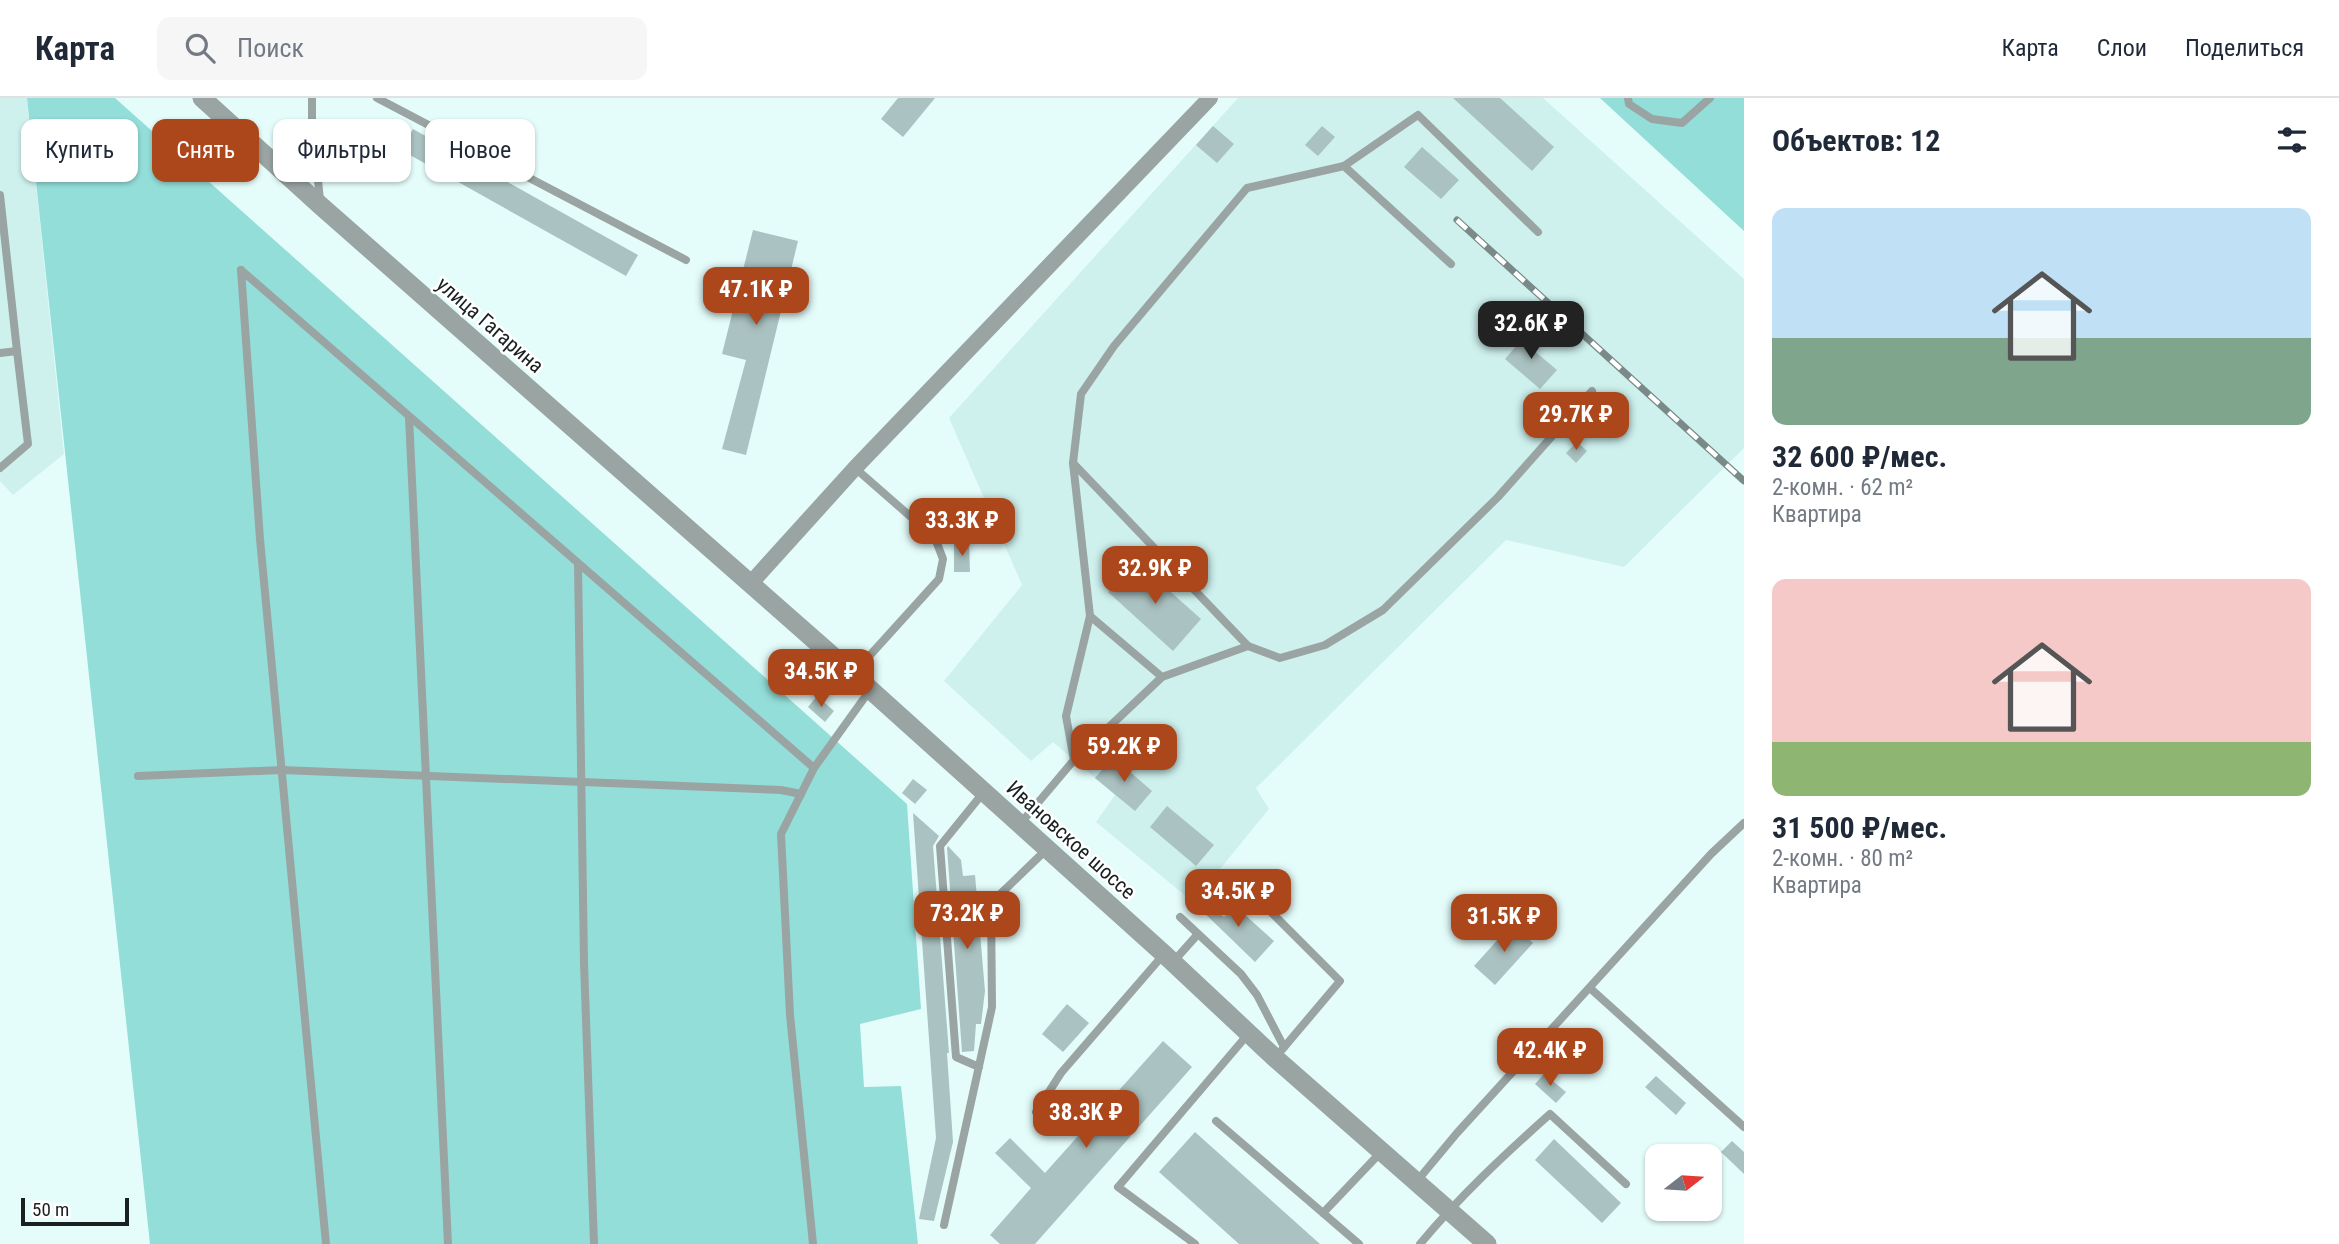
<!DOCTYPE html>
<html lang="ru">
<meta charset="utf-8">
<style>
body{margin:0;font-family:"Roboto Condensed",sans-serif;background:#f6f6f7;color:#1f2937;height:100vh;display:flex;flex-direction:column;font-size:26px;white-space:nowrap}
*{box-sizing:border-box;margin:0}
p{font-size:23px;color:#747a83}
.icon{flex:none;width:38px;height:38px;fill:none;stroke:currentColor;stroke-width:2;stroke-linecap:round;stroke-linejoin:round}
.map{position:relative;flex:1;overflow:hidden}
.drawer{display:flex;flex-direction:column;background:#fff;width:595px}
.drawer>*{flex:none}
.banner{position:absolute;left:21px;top:21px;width:665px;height:63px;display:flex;gap:14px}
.needle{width:46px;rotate:73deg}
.buttons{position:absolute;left:1645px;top:1046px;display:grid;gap:14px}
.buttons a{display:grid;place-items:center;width:77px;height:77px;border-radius:14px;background:#fff;box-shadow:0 2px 5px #0004;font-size:35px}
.scale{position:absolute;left:21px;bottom:18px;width:108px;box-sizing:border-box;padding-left:7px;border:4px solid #182120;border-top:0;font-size:19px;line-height:24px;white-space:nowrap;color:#182120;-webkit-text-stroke:5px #fff;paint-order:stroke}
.price{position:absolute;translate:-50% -60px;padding:0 16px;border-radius:14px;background:#ac471b;color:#fff;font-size:23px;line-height:46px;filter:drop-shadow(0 2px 4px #0008)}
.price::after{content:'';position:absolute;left:50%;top:42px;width:21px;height:16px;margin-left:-10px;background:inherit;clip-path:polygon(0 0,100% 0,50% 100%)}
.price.active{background:#222;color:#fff}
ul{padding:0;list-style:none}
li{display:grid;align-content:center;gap:14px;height:371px;padding:0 28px}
li span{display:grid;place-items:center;height:217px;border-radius:14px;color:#555}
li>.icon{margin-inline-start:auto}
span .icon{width:126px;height:126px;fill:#fffc;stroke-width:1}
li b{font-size:30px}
h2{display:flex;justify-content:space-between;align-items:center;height:84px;padding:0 28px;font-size:30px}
.tag{padding:0 24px;border-radius:14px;background:#fff;box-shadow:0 2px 5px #0004;font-size:24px;line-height:63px}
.tag.active{background:#ac471b;color:#fff}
header{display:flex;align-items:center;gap:42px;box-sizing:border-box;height:98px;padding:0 35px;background:#fff;border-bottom:2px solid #e0e1e3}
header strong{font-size:33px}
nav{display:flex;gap:38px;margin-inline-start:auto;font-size:24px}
.search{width:490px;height:63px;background:#f6f6f7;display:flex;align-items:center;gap:18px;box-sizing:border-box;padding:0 24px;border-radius:14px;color:#747a83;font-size:26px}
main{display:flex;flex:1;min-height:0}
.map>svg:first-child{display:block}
.built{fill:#cef1ee}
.green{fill:#94ded9}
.building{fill:#aac2c1}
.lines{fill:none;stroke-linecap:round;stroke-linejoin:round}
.service{stroke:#9aa4a3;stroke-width:8}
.minor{stroke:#9aa4a3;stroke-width:16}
.tertiary{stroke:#9aa4a3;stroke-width:19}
.rail-casing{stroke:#798a88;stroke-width:7}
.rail{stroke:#fff;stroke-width:4.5;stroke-dasharray:13;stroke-linecap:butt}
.labels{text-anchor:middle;stroke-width:5;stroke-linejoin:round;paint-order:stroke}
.street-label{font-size:21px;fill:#182120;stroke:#fff}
</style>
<header>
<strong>Карта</strong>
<div class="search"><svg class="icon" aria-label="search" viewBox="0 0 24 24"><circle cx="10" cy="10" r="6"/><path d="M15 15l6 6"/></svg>Поиск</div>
<nav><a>Карта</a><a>Слои</a><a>Поделиться</a></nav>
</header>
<main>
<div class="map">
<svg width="1744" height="1146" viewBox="0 0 1744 1146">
<rect width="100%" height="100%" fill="#e4fdfb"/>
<g class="built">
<polygon points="0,0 27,0 64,356 13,397 0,383"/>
<polygon points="1238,0 1543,0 1744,181 1744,350 1624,469 1506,442 1256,690 1269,711 1193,804 1096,724 1115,697 1053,644 1031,663 944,583 1022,487 949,320"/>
</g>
<g class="green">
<polygon points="27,0 115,0 907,706 921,911 860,926 864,989 901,988 918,1146 150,1146"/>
<polygon points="1600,0 1744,0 1744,133"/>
</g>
<g class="building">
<polygon points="898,0 935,0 903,39 881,21"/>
<polygon points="1453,0 1500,0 1554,49 1532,73"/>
<polygon points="1213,28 1234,46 1217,65 1196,47"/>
<polygon points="1322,28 1335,39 1318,58 1305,47"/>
<polygon points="413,31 638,157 626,178 401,52"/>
<polygon points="1422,49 1459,82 1441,101 1404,69"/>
<polygon points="753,132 798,143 746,357 722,351 746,262 722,256"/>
<polygon points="1529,233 1540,243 1532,251 1557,272 1540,291 1505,261"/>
<polygon points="1577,344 1587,353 1576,365 1566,355"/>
<polygon points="954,446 969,446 970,474 954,474"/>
<polygon points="1136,463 1201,521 1173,553 1108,494"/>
<polygon points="817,598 834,613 825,624 808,609"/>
<polygon points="1113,659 1152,693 1135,713 1095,680"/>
<polygon points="913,681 927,692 915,706 902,695"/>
<polygon points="1167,708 1214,747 1196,768 1150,729"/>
<polygon points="913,715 939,738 933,748 949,955 947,955 953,1044 934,1123 919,1121 936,1040"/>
<polygon points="948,748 961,762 963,778 975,777 985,893 981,926 976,926 974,953 962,954 947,750"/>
<polygon points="1200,795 1224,819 1234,807 1274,843 1255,864 1193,804"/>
<polygon points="1512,826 1533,845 1495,887 1474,868"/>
<polygon points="1067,906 1089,925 1063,954 1042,936"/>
<polygon points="1163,943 1192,969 1035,1146 1000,1146 990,1137 1031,1090 995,1055 1010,1040 1045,1075"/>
<polygon points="1544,976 1566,994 1556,1005 1535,986"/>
<polygon points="1656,978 1686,1005 1676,1017 1645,989"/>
<polygon points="1195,1034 1320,1146 1239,1146 1159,1074"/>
<polygon points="1554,1041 1621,1105 1602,1125 1535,1062"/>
<polygon points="1732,1043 1744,1054 1744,1076 1721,1054"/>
</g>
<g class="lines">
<g class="service">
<polyline points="312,0 312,24 320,102"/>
<polyline points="377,0 686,162"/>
<polyline points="1628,0 1629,6 1652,21 1682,25 1710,0"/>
<polyline points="1344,68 1418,17 1538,134"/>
<polyline points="0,97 17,253 0,255"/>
<polyline points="241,172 260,441 326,1146"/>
<polyline points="241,172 814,670"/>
<polyline points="409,319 448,1146"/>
<polyline points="1073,365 1081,296 1114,248 1247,90 1344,68 1451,166"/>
<polyline points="0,370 28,346 17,253"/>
<polyline points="578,466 584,865 594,1146"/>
<polyline points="1248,548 1280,560 1325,547 1383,512 1498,399 1592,293"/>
<polyline points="853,576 939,481 943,461 935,440 855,370"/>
<polyline points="1074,662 1066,618 1090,518"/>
<polyline points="138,678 282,672 781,692 801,696"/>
<polyline points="1020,726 1074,662 1162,579 1248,548 1073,365 1090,518 1162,579"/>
<polyline points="1251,794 1340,883 1275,960"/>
<polyline points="1180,819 1241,876 1257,897 1284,949"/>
<polyline points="1173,864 1198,836"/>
<polyline points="1591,891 1744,1029"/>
<polyline points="979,969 956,959 940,748 983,695"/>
<polyline points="1036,1014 1061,975 1164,856"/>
<polyline points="1216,1023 1323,1115"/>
<polyline points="1417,1083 1457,1035 1711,756 1744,725"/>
<polyline points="944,1127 992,909 991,805 1047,751"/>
<polyline points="813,1146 790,917 781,736 814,670 870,592"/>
<polyline points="1195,1146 1118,1089 1249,935"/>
<polyline points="1359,1146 1323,1115 1382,1053"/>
<path d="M1420,1146C1460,1098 1504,1057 1550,1016L1626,1086"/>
</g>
<polyline class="minor" points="750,486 855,370 1210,0"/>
<polyline class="tertiary" points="202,0 321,108 853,576 1164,856 1275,960 1487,1146"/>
<defs>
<polyline id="rail" points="1457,122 1744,383"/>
</defs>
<use href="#rail" class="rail-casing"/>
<use href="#rail" class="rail"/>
</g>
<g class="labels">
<g class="street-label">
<text transform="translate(490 227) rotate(41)" y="7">улица Гагарина</text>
<text transform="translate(1071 742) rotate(42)" y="7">Ивановское шоссе</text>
</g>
</g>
</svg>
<div class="buttons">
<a><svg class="needle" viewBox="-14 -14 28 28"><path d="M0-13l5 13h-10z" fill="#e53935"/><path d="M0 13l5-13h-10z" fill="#747a83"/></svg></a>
</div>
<div class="scale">50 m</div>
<b class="price" style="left:756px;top:229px">47.1K ₽</b>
<b class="price active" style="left:1531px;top:263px">32.6K ₽</b>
<b class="price" style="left:1576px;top:354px">29.7K ₽</b>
<b class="price" style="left:962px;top:460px">33.3K ₽</b>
<b class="price" style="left:1155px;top:508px">32.9K ₽</b>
<b class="price" style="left:821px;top:611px">34.5K ₽</b>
<b class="price" style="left:1124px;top:686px">59.2K ₽</b>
<b class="price" style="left:1238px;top:831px">34.5K ₽</b>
<b class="price" style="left:967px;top:853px">73.2K ₽</b>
<b class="price" style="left:1504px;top:856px">31.5K ₽</b>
<b class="price" style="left:1550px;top:990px">42.4K ₽</b>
<b class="price" style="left:1086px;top:1052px">38.3K ₽</b>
<div class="banner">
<a class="tag">Купить</a>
<a class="tag active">Снять</a>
<a class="tag">Фильтры</a>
<a class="tag">Новое</a>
</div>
</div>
<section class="drawer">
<h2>Объектов: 12<svg class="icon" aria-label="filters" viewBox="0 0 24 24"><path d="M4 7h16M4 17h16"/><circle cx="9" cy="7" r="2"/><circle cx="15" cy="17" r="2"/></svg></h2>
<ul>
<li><span style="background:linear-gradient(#bfe0f5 60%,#7fa58c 0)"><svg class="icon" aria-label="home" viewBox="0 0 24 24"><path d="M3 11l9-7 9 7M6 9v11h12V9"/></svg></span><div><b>32 600 ₽/мес.</b><p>2-комн. · 62 m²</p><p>Квартира</p></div></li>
<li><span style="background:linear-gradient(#f6c9c9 75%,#8fb573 0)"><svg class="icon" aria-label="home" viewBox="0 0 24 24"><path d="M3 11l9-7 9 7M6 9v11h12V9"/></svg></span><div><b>31 500 ₽/мес.</b><p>2-комн. · 80 m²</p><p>Квартира</p></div></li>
</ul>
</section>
</main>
